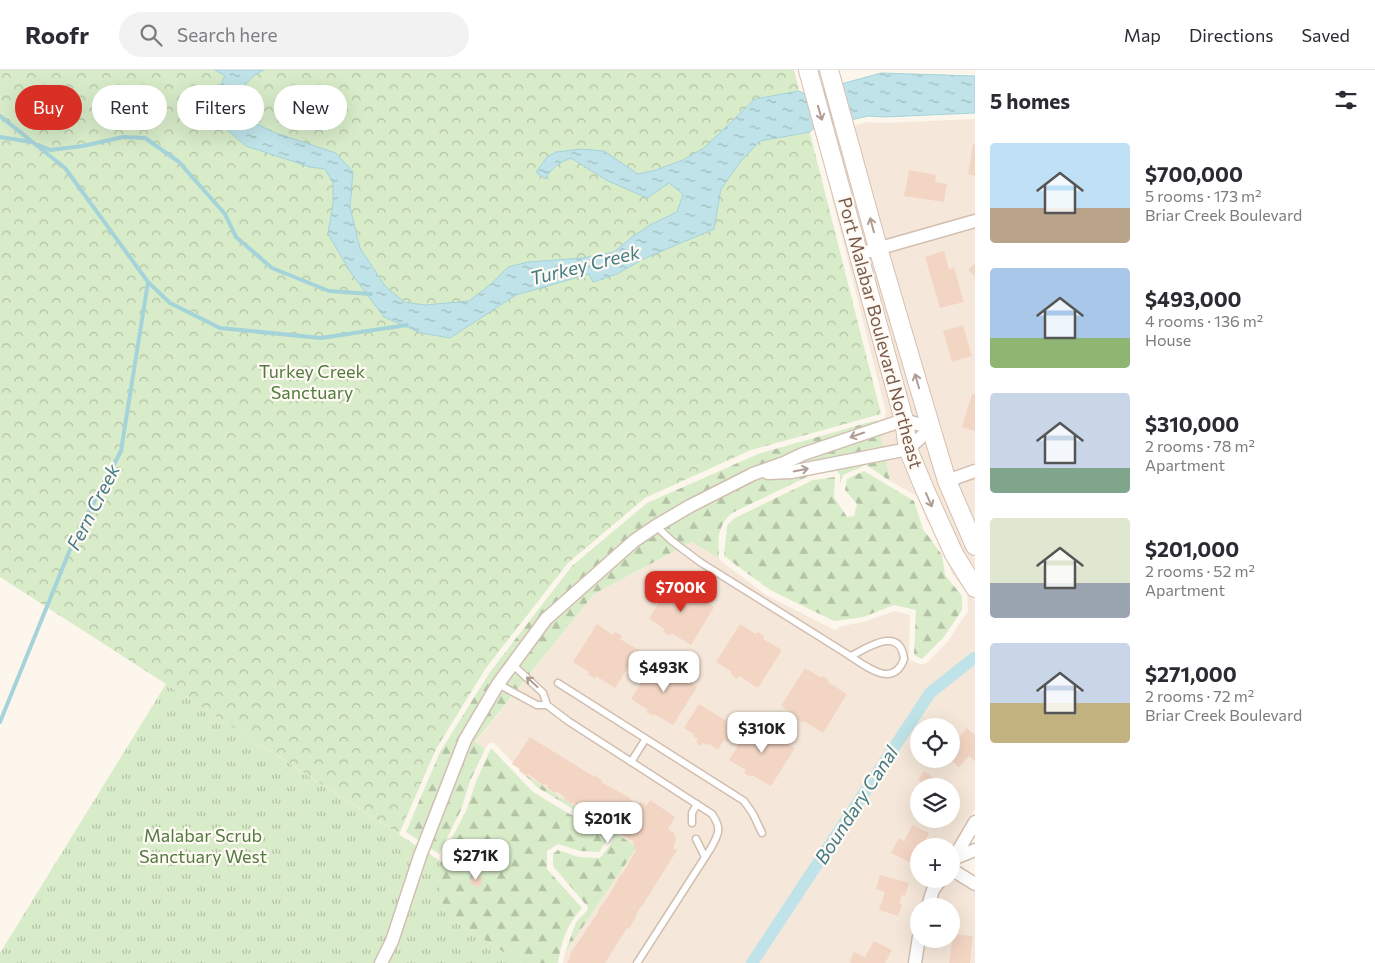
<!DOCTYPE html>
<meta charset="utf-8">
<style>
body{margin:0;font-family:Commissioner,sans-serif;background:#f2f2f3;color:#2b2b33;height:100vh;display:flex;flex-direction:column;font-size:19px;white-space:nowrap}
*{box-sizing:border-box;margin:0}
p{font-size:16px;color:#7c7c81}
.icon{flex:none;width:28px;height:28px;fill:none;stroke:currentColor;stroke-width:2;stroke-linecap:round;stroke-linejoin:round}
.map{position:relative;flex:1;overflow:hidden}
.sheet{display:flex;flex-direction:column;background:#fff;width:400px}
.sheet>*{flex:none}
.hud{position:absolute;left:15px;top:15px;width:475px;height:45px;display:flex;gap:10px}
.tools{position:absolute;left:910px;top:648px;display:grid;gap:10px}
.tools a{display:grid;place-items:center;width:50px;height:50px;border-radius:50%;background:#fff;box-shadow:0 5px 20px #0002;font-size:25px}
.price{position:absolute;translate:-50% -42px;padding:0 11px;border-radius:10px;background:#fff;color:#222;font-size:16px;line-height:32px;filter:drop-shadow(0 1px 2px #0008)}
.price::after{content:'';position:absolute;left:50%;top:30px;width:15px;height:11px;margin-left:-8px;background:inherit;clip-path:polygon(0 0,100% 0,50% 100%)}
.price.current{background:#d93025;color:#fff}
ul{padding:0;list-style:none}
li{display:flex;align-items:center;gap:15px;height:125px;padding:0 15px}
li span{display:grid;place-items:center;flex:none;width:140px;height:100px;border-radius:5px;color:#555}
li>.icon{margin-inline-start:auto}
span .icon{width:60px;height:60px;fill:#fffc;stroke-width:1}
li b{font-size:21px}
h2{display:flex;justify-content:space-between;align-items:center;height:60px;padding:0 15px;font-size:21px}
.chip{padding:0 18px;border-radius:22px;background:#fff;box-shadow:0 5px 20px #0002;font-size:18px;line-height:45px}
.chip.current{background:#d93025;color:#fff}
header{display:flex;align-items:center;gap:30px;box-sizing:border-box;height:70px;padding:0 25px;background:#fff;border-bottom:1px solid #e1e1e2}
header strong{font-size:24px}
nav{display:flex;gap:28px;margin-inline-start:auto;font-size:18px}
.search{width:350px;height:45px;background:#f2f2f3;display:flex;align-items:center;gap:12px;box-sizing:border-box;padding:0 18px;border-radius:28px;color:#7c7c81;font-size:19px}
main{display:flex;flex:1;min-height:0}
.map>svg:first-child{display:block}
.residential{fill:#f5e8da;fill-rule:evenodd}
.grass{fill:url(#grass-tufts)}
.forest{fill:url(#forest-firs)}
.park{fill:url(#park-crowns)}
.water{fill:url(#water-ripples);stroke:#a5d3da}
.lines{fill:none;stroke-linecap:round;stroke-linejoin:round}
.stream{stroke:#a5d3da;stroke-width:4}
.canal{stroke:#bfe3e8;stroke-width:12}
.building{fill:#f3d5c3}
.lane-casing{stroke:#d1beb0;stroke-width:9}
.street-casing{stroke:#d1beb0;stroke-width:15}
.secondary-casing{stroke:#d6c0b0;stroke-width:20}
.lane{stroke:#fff;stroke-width:6}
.street{stroke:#fff;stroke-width:12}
.secondary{stroke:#fff;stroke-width:18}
.oneway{stroke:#af9d94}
.labels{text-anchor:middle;stroke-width:4.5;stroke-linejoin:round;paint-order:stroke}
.street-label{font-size:18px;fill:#7a5c4d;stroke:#fffaf3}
.park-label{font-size:18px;fill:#537a41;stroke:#fffaf3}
.water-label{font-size:19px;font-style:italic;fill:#437c86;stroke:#fffaf3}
</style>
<header>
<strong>Roofr</strong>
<div class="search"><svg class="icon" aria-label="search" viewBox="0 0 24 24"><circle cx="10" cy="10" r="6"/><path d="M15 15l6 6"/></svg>Search here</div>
<nav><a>Map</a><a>Directions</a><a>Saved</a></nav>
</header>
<main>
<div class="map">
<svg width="975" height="893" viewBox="0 0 975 893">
<defs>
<pattern id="grass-tufts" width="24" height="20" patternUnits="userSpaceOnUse" patternTransform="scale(1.25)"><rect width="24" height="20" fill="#d8ecc9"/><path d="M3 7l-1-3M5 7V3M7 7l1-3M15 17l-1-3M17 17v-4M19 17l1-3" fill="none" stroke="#b4c2a5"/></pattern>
<pattern id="forest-firs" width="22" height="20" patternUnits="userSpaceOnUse" patternTransform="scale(1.25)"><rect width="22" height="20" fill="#d8ecc9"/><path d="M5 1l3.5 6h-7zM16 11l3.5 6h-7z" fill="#b4c2a5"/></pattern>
<pattern id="park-crowns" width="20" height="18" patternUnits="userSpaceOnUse" patternTransform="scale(1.25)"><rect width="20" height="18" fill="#d8ecc9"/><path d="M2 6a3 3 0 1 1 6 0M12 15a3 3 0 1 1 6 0" fill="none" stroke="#b4c2a5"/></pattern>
<pattern id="water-ripples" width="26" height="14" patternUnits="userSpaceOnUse" patternTransform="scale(1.25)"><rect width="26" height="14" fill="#bfe3e8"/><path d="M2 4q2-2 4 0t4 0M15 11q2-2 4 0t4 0" fill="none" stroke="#a0bbbe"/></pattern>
</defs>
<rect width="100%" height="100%" fill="#fdf6ec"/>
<g class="residential">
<polygon points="975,49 975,459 953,409 937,355 852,56 868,52 884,53"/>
<polygon points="839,59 969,479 975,489 975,505 959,480 915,376 831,60"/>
<polygon points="816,63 818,63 942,475 935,465 930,451 927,451 917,426 890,411 877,352 885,347 886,342 827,108 827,101 823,91"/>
<path d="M693,472L719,488L721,491L766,525L835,560L842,556L864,552L894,541L910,545L909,587L910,590L920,594H924L928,592L948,571L968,541L967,523L951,502L949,489L975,531V739L951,781V776H919V809H933L928,817L921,836H919V843L912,868L908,893H563L565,883L637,777L524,704L494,673H489L485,679L475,673L594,524ZM919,656H951V689H919ZM919,716H951V749H919Z"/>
<polygon points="951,808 975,822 975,893 921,893 925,869 951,869 951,836 935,836 939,823 948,809"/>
</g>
<polygon class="grass" points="166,614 479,816 457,852 521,893 0,893 0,883"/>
<g class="forest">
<path d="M877,350L890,411L866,395L843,405L840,414V405L837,401L811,405L732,443C717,456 718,469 719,488L692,472L594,524L475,672L485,679L470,711L461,740L439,784L406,762L440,682L490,602L572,496L647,433L758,384Z"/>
<polygon points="864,401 914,431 923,459 942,485 945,505 962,526 962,540 943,568 922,589 914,585 916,540 894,535 863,547 834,551 770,520 724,486 727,455 735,448 813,410 835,407 834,427 847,447 854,446 857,434 845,420 847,409"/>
<path d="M491,678L533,722L593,758L607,770L599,782L580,781L558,774L547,781V799L582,838C567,854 561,872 558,893H521L457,852L443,834L439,817L445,781L466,741L475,714Z"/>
<polygon points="524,704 637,777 565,883 576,852 587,841 588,837 553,796 553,784 558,780 579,787 600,788 612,773 613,768 596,753 537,717"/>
</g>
<polygon class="park" points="0,0 794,0 881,344 751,380 645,428 568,493 486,598 436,679 399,764 0,507"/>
<path class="water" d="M215,0H264L254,5L232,29L239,45L273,62L336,83L353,102L350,137L360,178L385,216L404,232L425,235L469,231L491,214L508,197L528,192L582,188L614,182L632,167L650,155L677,142L683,124L669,113L647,128L606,110L571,88C558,93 552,98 545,109L536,102L547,87L556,82L581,79L604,81L638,104L656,100L683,90L704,78L755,29L799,21L805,24L881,3L975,6V43L885,47L868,46L814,58L810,62L760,71L741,91L721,119L714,159L643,189L617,204L593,212L589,204L516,225L450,268L421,263L384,247L351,203L328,164L333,133V113L325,99L310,97L246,76L207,43L225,6Z"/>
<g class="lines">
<g class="stream">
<polyline points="0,46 65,98 148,212 121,381 74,470 0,652"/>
<polyline points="0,67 31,72"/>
<polyline points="39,75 50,80 83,76 123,67 145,68 179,92 225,144 236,167 272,198 329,221 371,224"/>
<polyline points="148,212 170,233 220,258 321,268 407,255"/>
</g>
<polyline class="canal" points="752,893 930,623 974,588"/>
</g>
<g class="building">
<polygon points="973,74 975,74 975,106 968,104"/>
<polygon points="909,100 936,105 935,112 947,114 944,132 904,126"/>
<polygon points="944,181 949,199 954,198 964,232 940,238 925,187"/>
<polygon points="975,193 975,206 968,200"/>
<polygon points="963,255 972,286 952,292 943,261"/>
<polygon points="972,324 975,325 975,361 962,357"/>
<polygon points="672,511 688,521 690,519 697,523 696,526 714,537 691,575 671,563 670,566 663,562 665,559 649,549"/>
<polygon points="597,554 613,565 615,562 622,566 620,569 639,580 615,618 596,606 595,609 588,604 589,602 573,592"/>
<polygon points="740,554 756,564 757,562 765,566 763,569 782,580 758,618 739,606 737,609 731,604 732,602 716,592"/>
<polygon points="655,591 672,601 674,598 680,602 679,605 697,617 673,655 654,644 653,646 646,642 648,640 631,629"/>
<polygon points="805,598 822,608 823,606 829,610 828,612 847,624 823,663 804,651 803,653 796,649 797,647 781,636"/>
<polygon points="699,634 733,655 730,660 734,662 728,672 724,670 718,680 708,673 707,675 703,673 701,676 696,672 698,669 693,666 694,664 684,658"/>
<polygon points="753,652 770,663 771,661 777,664 776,667 795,678 771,716 752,705 751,707 744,703 746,700 729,690"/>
<polygon points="967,658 975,665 975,691 969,686 959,697 949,689 951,689 951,677"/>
<polygon points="530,667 593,706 594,705 602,710 601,712 630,728 629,729 637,734 641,732 646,736 650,730 675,747 668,759 674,763 676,770 673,778 677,780 642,836 641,836 636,845 637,845 629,859 627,858 605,893 567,893 571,885 570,884 599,841 598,840 608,827 621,804 622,805 635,782 636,782 633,771 620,764 620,762 612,757 611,758 603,753 603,752 601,750 599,751 591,746 592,745 584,739 583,741 573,732 571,734 564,729 565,727 556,721 555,723 547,718 548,716 545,714 544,716 528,704 527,706 519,701 520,699 512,694"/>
<polygon points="924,701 947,716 928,716 918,710"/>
<polygon points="951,719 958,723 951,732"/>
<polygon points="912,755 929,763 924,773 921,772 911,793 891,783 899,768 904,771"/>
<polygon points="472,805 482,808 480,817 470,814"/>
<polygon points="880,805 909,813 905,826 902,825 899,834 902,834 898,846 879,840 885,822 876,819"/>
<polygon points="953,864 973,866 970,893 949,893"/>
<polygon points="874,871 892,880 885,893 852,893 849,892 854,882 865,887"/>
</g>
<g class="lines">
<defs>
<g id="lane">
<path d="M656,456L672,471L700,492L847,584C864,595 893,620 904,589C900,555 867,578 851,586"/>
<polyline points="558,613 744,731 753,744 762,763"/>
<polyline points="498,614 537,635 547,635 543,623 512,594"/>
<path d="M547,635L568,651L712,744C722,759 719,763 711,778L637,893"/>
<polyline points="631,692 645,670"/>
<polyline points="692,753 692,743 697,734"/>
<polyline points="696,769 705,787"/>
</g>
<g id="street">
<polyline points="859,184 975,151"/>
<polyline points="768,403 791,402 908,379 931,358"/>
<polyline points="947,411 975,401"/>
<polyline points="955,788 975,780"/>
<polyline points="951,793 975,752"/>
<polyline points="951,799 975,814"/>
<polyline points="928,836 933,820 941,809"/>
<polyline points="381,893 392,871 420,786 465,670 498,614 546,549 634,471 656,456 690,436 753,404 784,393 803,384 904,350 931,358"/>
<polyline points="915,893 919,867"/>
</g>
<g id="secondary">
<polyline points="808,0 904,350 908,379 925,420 954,484 975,518"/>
<polyline points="829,0 878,178 931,358 947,411 975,476"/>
</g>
</defs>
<use href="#lane" class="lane-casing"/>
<use href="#street" class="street-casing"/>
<use href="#secondary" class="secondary-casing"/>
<use href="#lane" class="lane"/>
<use href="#street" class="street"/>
<use href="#secondary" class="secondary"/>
</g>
<defs><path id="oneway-shaft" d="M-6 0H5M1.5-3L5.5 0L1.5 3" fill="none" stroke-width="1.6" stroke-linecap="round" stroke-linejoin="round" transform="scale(1.25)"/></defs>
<g class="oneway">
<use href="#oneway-shaft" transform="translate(820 43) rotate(74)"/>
<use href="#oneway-shaft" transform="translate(872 155) rotate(-105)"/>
<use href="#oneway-shaft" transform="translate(917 311) rotate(-106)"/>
<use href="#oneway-shaft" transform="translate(857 365) rotate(161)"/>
<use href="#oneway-shaft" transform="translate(801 400) rotate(-11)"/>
<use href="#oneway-shaft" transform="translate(929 430) rotate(66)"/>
<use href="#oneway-shaft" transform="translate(532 612) rotate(-138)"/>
</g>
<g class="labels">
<g class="street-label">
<text transform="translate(880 263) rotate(75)" y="6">Port Malabar Boulevard Northeast</text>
</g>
<g class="park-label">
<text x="312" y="308">Turkey Creek<tspan x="312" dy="21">Sanctuary</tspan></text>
<text x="203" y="772">Malabar Scrub<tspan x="203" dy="21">Sanctuary West</tspan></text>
</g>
<g class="water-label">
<text transform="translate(585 195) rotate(-14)" y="7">Turkey Creek</text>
<text transform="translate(93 437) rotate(-63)" y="7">Fern Creek</text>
<text transform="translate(856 735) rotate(-57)" y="7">Boundary Canal</text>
</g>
</g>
</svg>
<div class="tools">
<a><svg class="icon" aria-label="locate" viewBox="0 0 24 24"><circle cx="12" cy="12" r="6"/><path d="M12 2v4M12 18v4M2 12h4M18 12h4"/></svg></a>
<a><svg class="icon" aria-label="layers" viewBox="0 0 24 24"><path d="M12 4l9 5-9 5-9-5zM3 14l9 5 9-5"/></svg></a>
<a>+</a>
<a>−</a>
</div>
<b class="price current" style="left:681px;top:543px">$700K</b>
<b class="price" style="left:664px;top:623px">$493K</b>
<b class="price" style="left:762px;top:684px">$310K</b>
<b class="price" style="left:608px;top:774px">$201K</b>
<b class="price" style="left:476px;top:811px">$271K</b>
<div class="hud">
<a class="chip current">Buy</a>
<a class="chip">Rent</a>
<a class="chip">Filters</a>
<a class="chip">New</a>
</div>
</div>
<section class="sheet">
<h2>5 homes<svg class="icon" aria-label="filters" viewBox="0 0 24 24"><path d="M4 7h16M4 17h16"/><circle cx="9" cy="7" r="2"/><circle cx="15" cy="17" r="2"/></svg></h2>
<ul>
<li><span style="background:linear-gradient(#bfe0f5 65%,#b9a48a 0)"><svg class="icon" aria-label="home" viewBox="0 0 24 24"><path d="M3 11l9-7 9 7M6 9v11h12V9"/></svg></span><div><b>$700,000</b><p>5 rooms · 173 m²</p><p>Briar Creek Boulevard</p></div></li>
<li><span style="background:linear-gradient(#a9c7e8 70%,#8fb573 0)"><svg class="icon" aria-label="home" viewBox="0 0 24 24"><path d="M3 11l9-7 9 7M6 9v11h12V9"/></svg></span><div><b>$493,000</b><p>4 rooms · 136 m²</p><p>House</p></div></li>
<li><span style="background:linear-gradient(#c9d6e8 75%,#7fa58c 0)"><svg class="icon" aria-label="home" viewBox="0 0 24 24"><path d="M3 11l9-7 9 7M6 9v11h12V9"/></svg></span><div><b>$310,000</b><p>2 rooms · 78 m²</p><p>Apartment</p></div></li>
<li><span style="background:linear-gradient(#dfe7d0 65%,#9aa5b1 0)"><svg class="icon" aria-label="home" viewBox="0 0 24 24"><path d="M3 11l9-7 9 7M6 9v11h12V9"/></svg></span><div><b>$201,000</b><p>2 rooms · 52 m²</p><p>Apartment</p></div></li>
<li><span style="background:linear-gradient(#c9d6e8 60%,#c2b280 0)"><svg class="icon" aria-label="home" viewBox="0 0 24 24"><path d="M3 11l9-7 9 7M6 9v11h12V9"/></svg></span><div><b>$271,000</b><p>2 rooms · 72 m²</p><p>Briar Creek Boulevard</p></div></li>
</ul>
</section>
</main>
